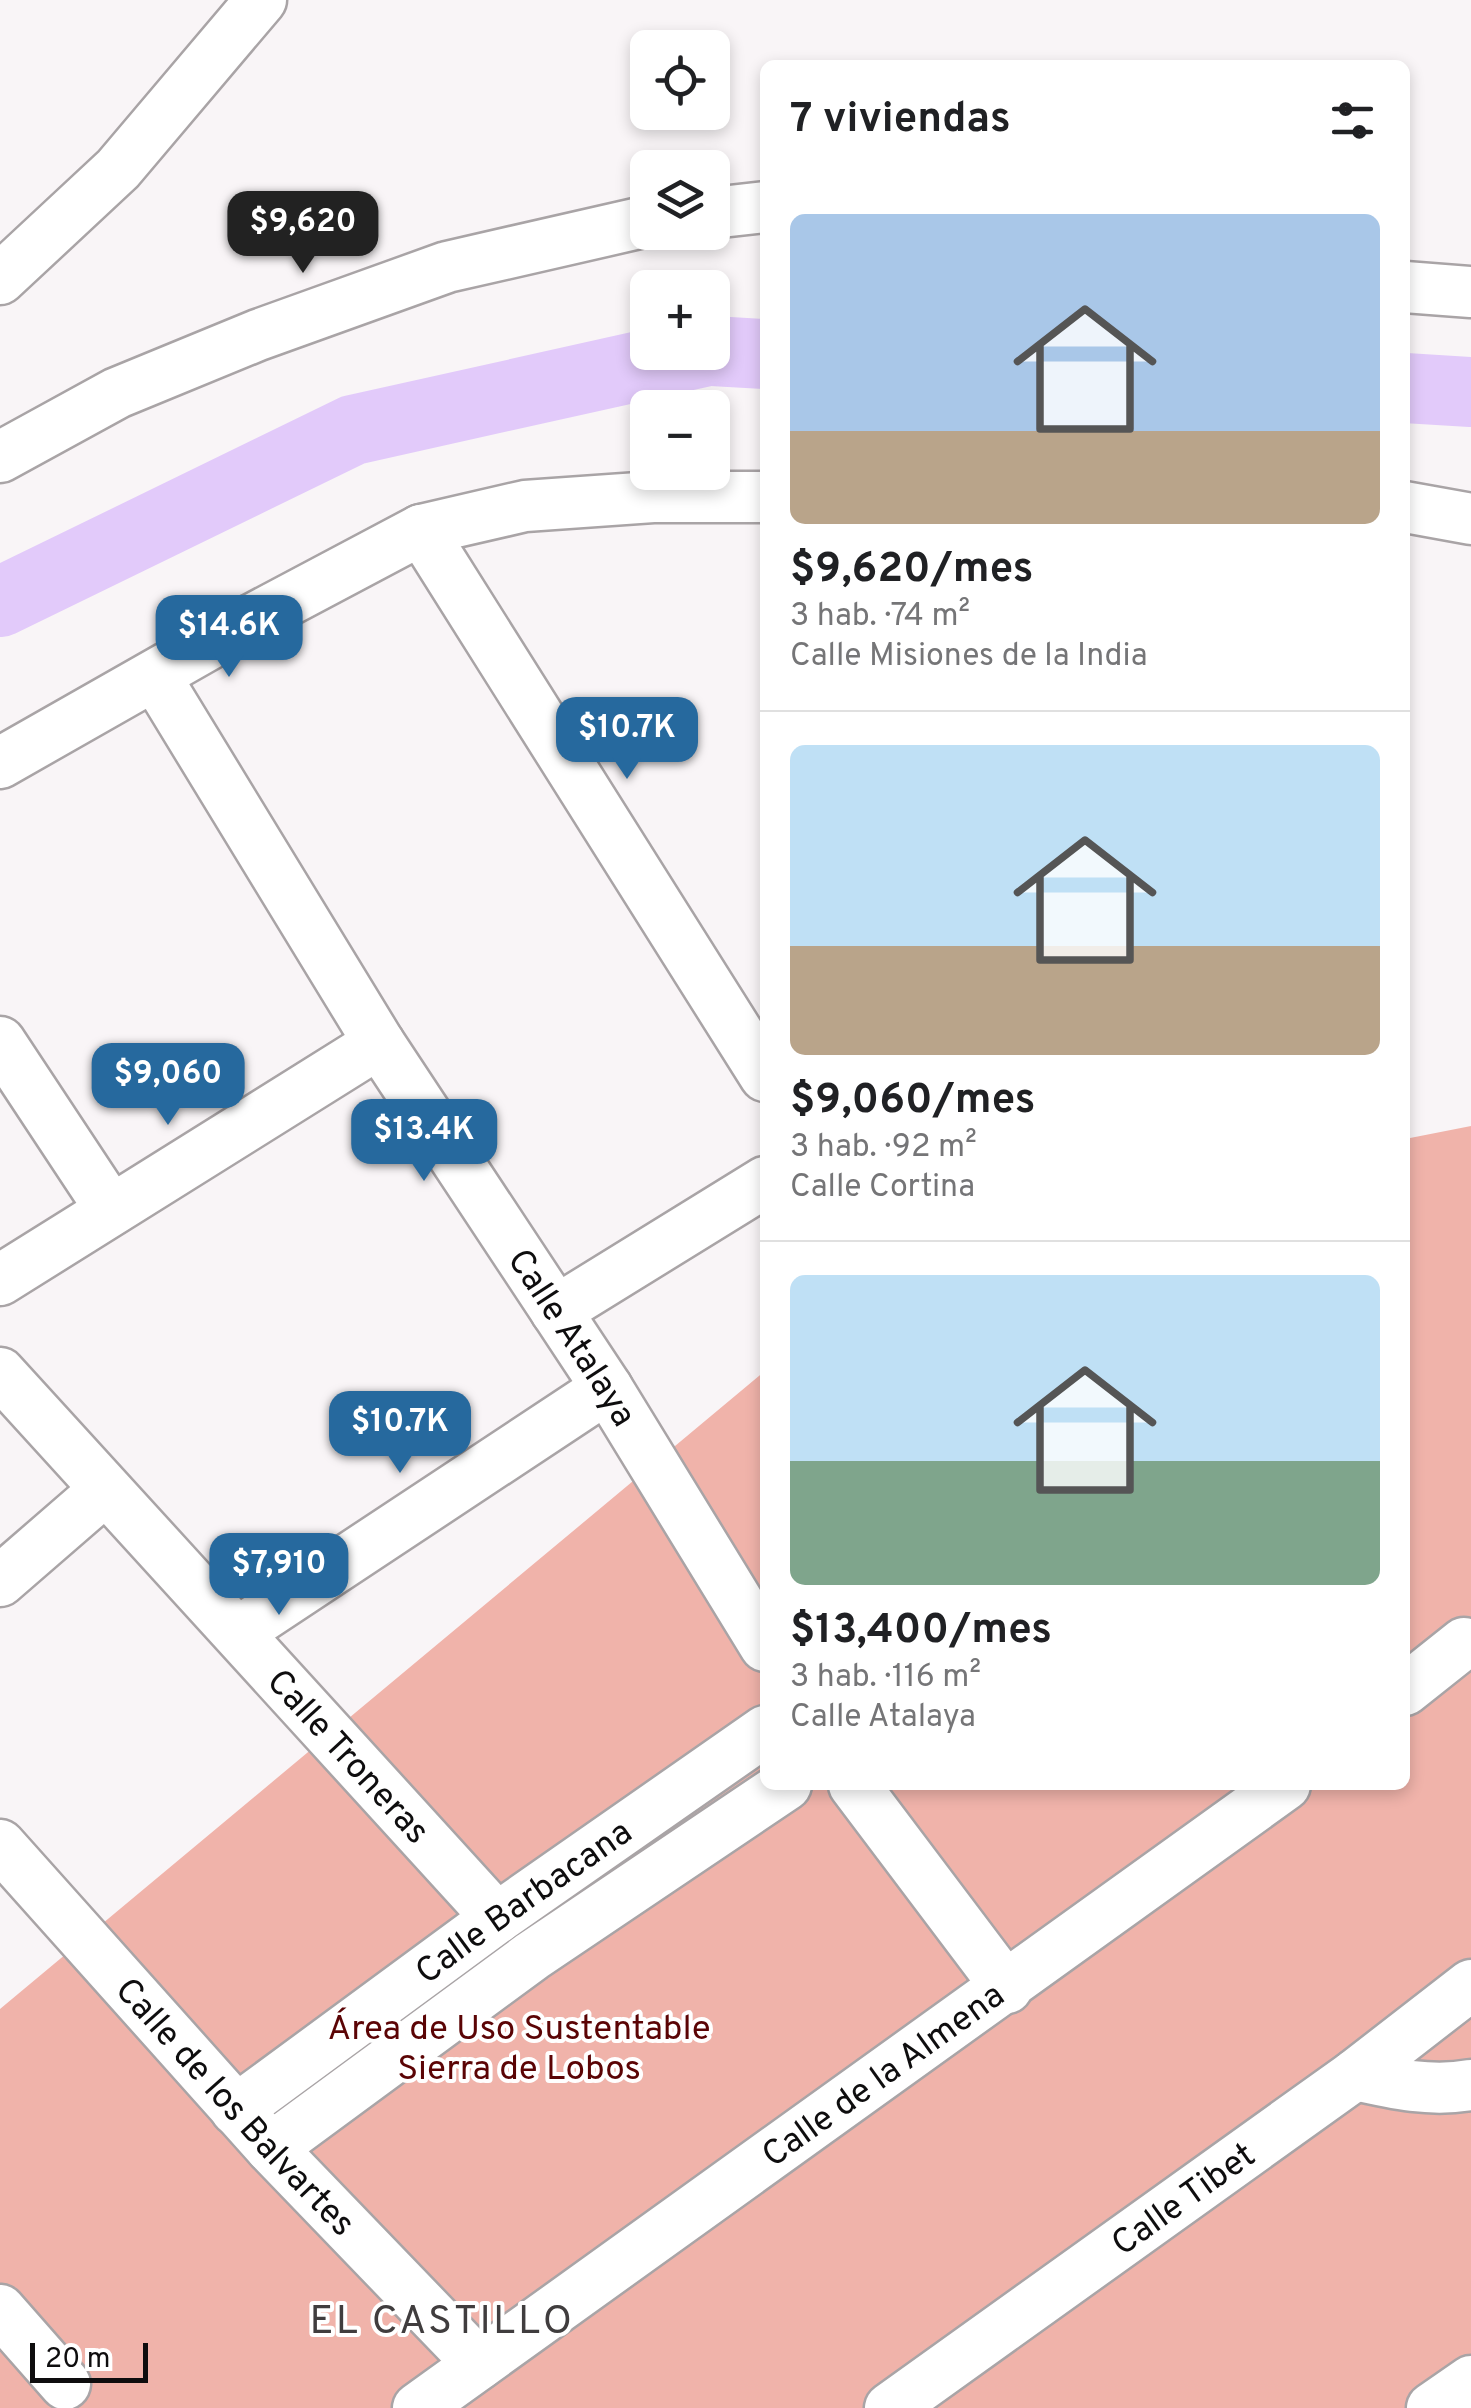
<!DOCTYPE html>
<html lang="es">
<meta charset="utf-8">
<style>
body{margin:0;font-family:Overpass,sans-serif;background:#f6f6f6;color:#202124;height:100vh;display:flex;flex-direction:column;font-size:38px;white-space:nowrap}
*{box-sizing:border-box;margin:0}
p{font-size:32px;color:#757577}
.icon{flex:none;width:55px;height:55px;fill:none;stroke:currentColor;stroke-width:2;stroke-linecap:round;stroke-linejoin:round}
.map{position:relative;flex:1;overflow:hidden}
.sheet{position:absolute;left:760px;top:60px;width:650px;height:1730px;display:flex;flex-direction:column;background:#fff;border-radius:15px;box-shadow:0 5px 15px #0003}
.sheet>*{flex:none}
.controls{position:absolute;left:630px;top:30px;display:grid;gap:20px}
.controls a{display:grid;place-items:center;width:100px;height:100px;border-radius:15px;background:#fff;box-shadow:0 5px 15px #0003;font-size:50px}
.scale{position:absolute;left:30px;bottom:25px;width:118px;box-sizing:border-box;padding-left:10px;border:5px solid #0e0d0e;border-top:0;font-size:28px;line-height:35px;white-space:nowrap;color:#0e0d0e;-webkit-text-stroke:8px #fff;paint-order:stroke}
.price{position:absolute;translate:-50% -85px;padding:0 22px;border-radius:20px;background:#26699e;color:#fff;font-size:32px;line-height:65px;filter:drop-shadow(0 2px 5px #0008)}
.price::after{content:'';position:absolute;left:50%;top:60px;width:30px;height:22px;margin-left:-15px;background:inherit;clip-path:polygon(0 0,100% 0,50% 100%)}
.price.current{background:#222;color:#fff}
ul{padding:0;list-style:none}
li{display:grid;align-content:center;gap:20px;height:530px;padding:0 30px}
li+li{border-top:2px solid #e0e0e0}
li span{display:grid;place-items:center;height:310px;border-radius:15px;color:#555}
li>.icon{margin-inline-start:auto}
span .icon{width:180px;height:180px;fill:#fffc;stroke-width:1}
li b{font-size:42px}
h2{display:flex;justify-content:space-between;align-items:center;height:120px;padding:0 30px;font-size:42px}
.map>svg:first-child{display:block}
.green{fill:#f0b3aa}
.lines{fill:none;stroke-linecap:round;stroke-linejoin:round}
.river{stroke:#e2cafa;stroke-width:70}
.minor-casing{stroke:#a9a4a6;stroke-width:55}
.minor{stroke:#fff;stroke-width:50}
.labels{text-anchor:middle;stroke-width:8;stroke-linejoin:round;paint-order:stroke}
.street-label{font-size:35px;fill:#0e0d0e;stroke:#fff}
.park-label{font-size:35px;fill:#5b0405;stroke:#fff}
.quarter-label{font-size:40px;letter-spacing:2.5px;fill:#403d3e;stroke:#fff}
</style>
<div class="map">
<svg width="1471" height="2408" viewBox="0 0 1471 2408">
<rect width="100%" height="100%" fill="#f9f5f7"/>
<polygon class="green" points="1471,1126 1471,2408 0,2408 0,2009 765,1371 765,1785 1405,1785 1405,1139"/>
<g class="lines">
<g class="river">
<polyline points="712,351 765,354"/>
<polyline points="1405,388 1471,392"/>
<polyline points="0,602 353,430 703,352"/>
</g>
<defs>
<g id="minor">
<polyline points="712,213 765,207"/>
<polyline points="0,279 118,169 261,0"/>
<polyline points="1405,287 1471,292"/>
<polyline points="0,457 117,393 258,335 447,267 648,221"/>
<polyline points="1405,507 1471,519"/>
<polyline points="421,530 765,1076"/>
<path id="s1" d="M155,676L379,1043L607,1388L765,1646"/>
<polyline points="0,763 255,618 421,530 525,506 653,497 765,497"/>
<polyline points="0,1042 111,1210"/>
<polyline points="0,1280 379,1043"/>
<polyline points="556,1311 765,1182"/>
<path id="s2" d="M0,1373L497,1918"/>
<polyline points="0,1581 105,1490"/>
<polyline points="238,1632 607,1388"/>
<polyline points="1405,1690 1464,1643"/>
<polyline points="854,1785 1007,1988"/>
<path id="s3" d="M0,1845L271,2148L479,2364"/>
<path d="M1355,2075C1394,2084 1431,2092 1471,2085"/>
<path id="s4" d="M236,2110L497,1918L765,1731"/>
<polyline points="271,2148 532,1956 786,1785"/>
<polyline points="0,2310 65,2384"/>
<path id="s5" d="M418,2408L1285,1785"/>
<path id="s6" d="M890,2408L1355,2075L1471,1985"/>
<polyline points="1432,2408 1471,2381"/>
</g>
</defs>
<use href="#minor" class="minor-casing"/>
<use href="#minor" class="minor"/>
</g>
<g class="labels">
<g class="street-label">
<text dy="12" stroke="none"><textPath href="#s1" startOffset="782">Calle Atalaya</textPath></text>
<text dy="12" stroke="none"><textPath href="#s2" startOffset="518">Calle Troneras</textPath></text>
<text dy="12" stroke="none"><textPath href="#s4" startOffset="355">Calle Barbacana</textPath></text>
<text dy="12" stroke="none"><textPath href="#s5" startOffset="572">Calle de la Almena</textPath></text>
<text dy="12" stroke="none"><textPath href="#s3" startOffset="352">Calle de los Balvartes</textPath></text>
<text dy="12" stroke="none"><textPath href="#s6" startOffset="360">Calle Tibet</textPath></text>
</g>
<g class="park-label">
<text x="519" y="2039">Área de Uso Sustentable<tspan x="519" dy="40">Sierra de Lobos</tspan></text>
</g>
<g class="quarter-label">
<text x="442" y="2333">EL CASTILLO</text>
</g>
</g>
</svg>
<div class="controls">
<a><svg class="icon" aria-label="locate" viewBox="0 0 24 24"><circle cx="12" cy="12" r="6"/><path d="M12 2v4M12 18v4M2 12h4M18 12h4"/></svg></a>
<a><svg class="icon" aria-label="layers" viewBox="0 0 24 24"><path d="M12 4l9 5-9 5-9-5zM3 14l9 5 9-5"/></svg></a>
<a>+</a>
<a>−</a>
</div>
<div class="scale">20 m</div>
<b class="price current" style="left:303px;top:276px">$9,620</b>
<b class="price" style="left:229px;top:680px">$14.6K</b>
<b class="price" style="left:627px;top:782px">$10.7K</b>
<b class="price" style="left:168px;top:1128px">$9,060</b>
<b class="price" style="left:424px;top:1184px">$13.4K</b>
<b class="price" style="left:400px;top:1476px">$10.7K</b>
<b class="price" style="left:279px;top:1618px">$7,910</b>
<section class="sheet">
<h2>7 viviendas<svg class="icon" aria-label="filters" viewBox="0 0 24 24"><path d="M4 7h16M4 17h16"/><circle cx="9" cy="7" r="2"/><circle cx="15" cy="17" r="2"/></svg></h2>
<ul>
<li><span style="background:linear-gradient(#a9c7e8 70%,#b9a48a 0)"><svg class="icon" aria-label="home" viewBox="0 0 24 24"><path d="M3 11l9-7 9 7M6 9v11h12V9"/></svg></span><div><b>$9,620/mes</b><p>3 hab. · 74 m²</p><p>Calle Misiones de la India</p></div></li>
<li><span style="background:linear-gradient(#bfe0f5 65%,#b9a48a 0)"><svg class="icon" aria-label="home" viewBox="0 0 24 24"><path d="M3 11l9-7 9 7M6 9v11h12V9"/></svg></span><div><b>$9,060/mes</b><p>3 hab. · 92 m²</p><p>Calle Cortina</p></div></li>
<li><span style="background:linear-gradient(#bfe0f5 60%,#7fa58c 0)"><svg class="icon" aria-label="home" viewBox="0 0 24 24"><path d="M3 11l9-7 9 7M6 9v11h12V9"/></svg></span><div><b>$13,400/mes</b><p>3 hab. · 116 m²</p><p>Calle Atalaya</p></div></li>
</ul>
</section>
</div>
